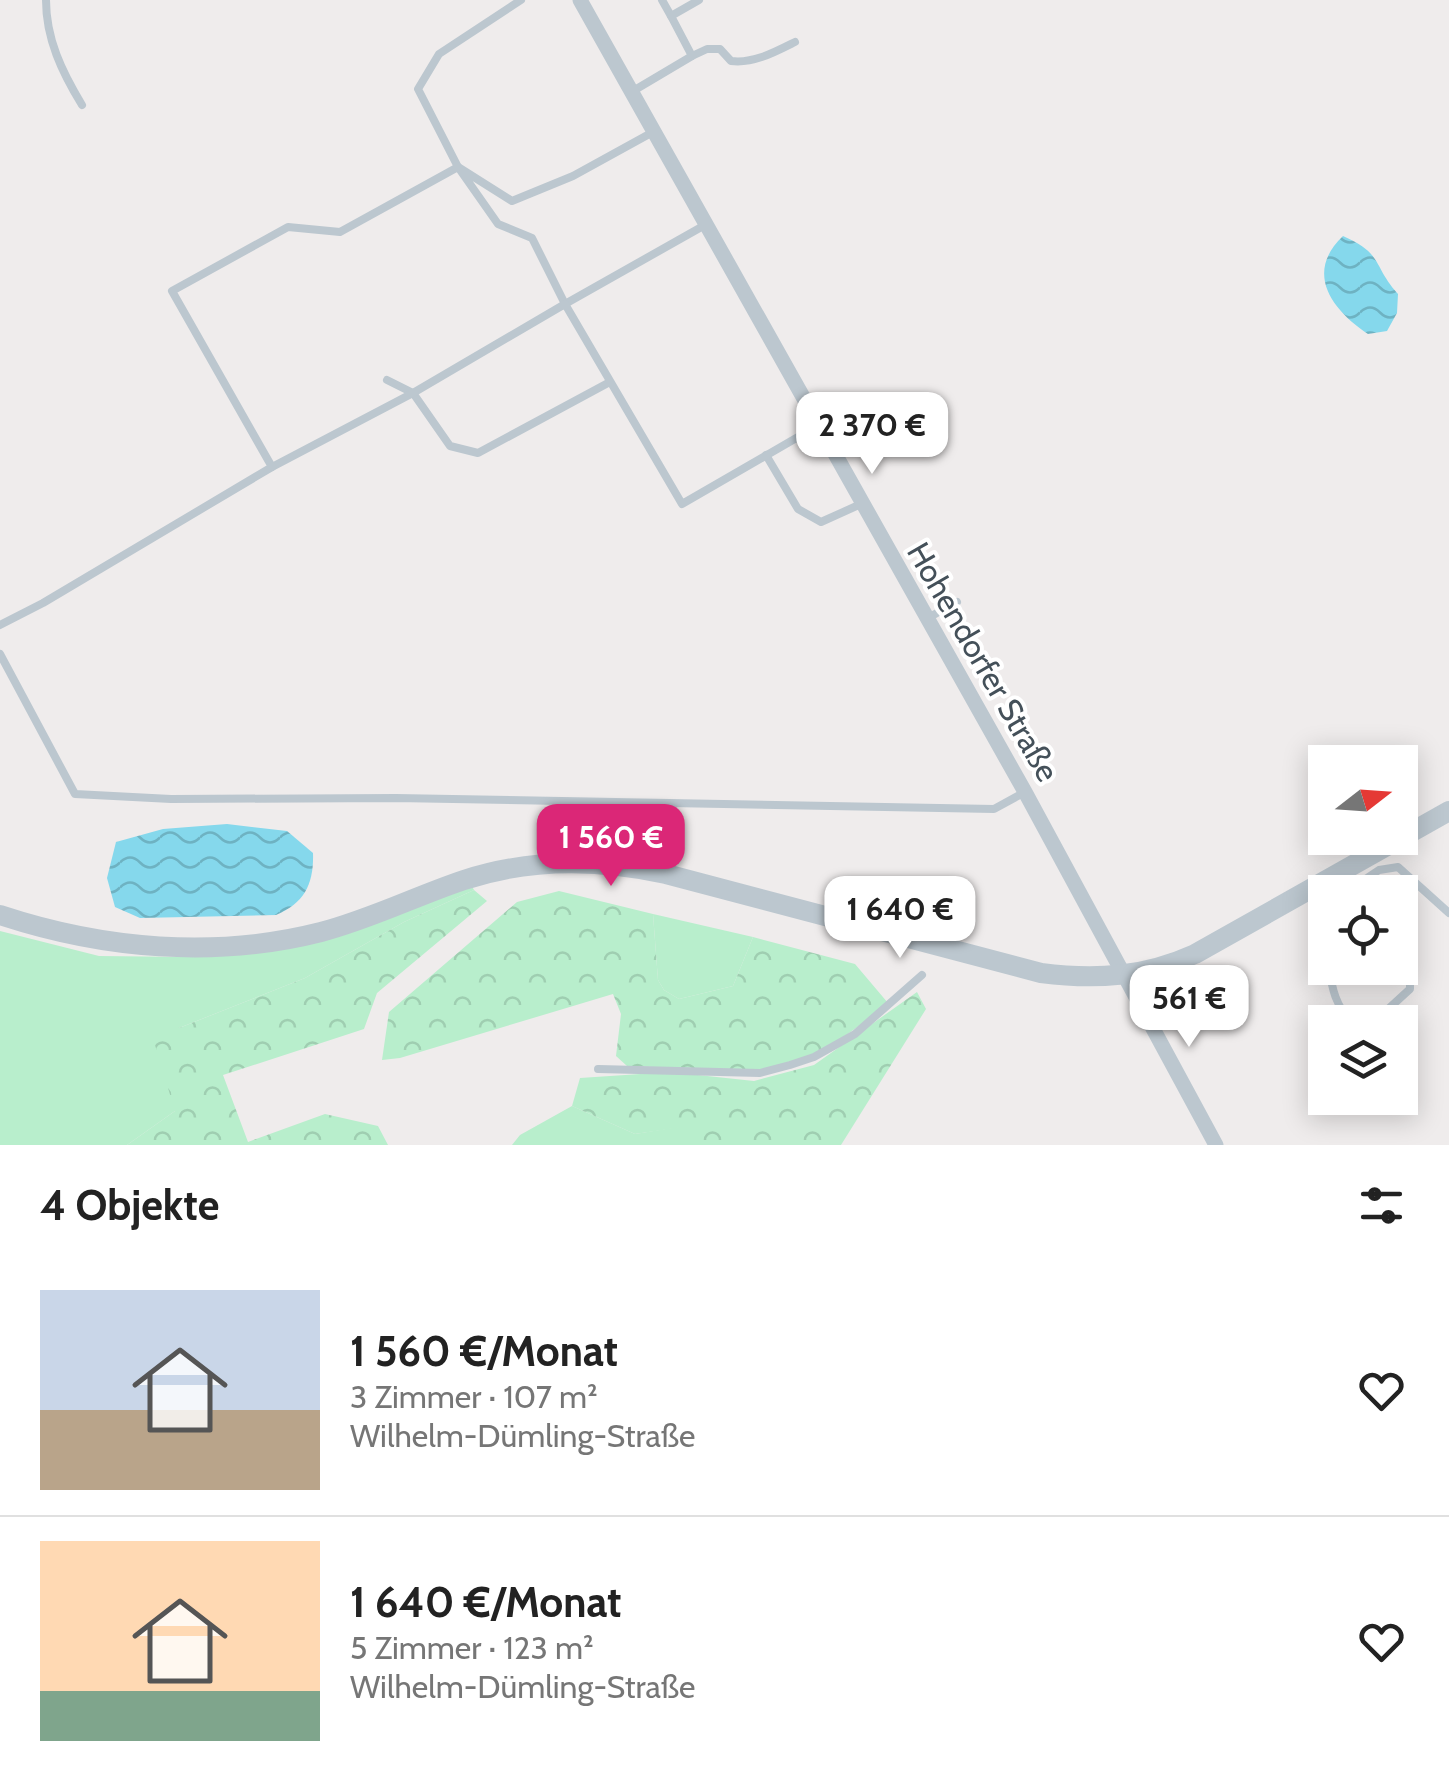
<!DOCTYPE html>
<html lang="de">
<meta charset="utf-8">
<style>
body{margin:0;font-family:Cabin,sans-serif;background:#f6f6f6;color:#222;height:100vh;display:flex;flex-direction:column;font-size:38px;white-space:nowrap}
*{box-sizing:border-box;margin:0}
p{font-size:32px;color:#767676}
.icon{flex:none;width:55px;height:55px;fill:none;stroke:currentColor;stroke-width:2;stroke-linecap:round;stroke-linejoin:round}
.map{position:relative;height:1145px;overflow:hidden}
.sheet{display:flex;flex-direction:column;background:#fff;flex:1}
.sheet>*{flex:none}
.needle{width:65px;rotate:73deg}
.buttons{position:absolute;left:1308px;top:745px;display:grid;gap:20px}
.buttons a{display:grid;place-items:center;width:110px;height:110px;border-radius:0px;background:#fff;box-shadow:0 5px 25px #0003;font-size:50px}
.price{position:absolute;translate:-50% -85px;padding:0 22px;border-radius:20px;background:#fff;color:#222;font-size:32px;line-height:65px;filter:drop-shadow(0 2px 5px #0008)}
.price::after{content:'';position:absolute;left:50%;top:60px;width:30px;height:22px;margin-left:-15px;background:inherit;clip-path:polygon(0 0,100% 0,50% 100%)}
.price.selected{background:#db2777;color:#fff}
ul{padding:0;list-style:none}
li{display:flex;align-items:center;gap:30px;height:250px;padding:0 40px}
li+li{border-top:2px solid #e0e0e0}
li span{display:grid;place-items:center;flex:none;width:280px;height:200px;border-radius:0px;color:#555}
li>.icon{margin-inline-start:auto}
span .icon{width:120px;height:120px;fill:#fffc;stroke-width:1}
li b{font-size:42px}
h2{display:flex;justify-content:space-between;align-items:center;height:120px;padding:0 40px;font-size:42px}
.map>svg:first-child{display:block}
.grass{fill:#b8eecc}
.forest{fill:url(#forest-crowns)}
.water{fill:url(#water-waves)}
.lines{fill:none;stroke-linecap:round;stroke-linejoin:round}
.service{stroke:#bcc7cf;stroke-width:8}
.minor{stroke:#bcc7cf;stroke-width:15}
.tertiary{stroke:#bcc7cf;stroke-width:20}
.labels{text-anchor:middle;stroke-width:8;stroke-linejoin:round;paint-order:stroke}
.street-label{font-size:32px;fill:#445059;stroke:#fff}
</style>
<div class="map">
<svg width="1449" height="1145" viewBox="0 0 1449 1145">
<defs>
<pattern id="forest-crowns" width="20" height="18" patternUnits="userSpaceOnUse" patternTransform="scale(2.5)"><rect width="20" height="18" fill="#b8eecc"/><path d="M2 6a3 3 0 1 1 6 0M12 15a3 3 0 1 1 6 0" fill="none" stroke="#9fceb1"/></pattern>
<pattern id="water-waves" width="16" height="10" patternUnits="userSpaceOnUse" patternTransform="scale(2.5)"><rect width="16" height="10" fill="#85d8ec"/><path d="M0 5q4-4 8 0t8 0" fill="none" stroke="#6eb2c2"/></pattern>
</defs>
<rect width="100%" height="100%" fill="#efecec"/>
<g class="grass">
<polygon points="469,881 474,890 404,922 305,978 179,1028 175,1111 127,1145 0,1145 0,931 99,956 190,957 329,936"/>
<polygon points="653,914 753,937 733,986 679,999 664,990 658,980"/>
<polygon points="572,1106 635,1134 690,1125 690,1145 512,1145 520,1135"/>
</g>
<g class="forest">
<polygon points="474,890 487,901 377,993 364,1029 223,1075 248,1142 325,1114 378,1126 388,1145 127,1145 175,1111 145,1012 179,1028 305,978 404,922"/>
<path d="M559,891L653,914L658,980L664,990L679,999L733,986L753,937L855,964L888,1003C851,1033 809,1066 759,1070C716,1073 670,1067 627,1066L616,1056L621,1014L613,994L400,1058L382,1060L389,1012L517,902Z"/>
<polygon points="917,992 926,1009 841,1145 690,1145 690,1126 635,1134 572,1106 580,1078 670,1072 754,1081 814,1065"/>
</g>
<g class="water">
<path d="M1343,236C1384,254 1372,265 1398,294L1397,313L1387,331L1368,334C1332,310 1304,273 1343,236Z"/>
<path d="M227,824L287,831L313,853C314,883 305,903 276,915L140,918L115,907L107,878L116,842L163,829Z"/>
</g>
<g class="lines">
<g class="service">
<path d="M46,0C46,39 62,72 82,105"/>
<polyline points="662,0 671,16"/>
<path d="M692,56L707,49H720L731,61C753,64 775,52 795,42"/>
<polyline points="633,91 692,56 671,16 699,0"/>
<polyline points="653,132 573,176 512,201 458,167 498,224 532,238 565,304 705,225"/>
<polyline points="387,380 413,393 450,446 478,453 608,383"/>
<polyline points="766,455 798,509 821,522 861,504"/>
<polyline points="272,467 413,393 565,304 682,504 817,426"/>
<polyline points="926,619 957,602"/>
<polyline points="0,625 43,603 272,467 172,291 288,227 340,232 458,167 418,89 439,54 521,0"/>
<polyline points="0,654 75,794 171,799 396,798 994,809 1025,792"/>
<polyline points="1346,892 1379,870 1398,867 1449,913"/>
<path d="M1329,968C1332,989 1336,1006 1351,1022"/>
<polyline points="1374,1022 1410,989 1410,974 1400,957"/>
<polyline points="598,1069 760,1073 790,1065 814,1057 855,1034 922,975"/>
</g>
<polyline class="minor" points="580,0 1025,792 1216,1145"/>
<path class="tertiary" d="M0,915C103,949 215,959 321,932C371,919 416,896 464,880C531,858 598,859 666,874L1041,973C1096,980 1144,977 1195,954L1449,811"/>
</g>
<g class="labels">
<g class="street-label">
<text transform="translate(983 662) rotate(60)" y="11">Hohendorfer Straße</text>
</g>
</g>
</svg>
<div class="buttons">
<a><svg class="needle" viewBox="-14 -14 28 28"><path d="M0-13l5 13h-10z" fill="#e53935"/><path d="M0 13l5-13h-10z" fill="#767676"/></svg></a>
<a><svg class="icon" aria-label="locate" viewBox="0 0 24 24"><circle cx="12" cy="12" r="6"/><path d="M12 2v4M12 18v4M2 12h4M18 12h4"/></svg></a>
<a><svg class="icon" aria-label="layers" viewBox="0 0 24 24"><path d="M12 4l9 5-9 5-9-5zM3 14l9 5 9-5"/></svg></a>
</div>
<b class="price" style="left:872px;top:477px">2 370 €</b>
<b class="price selected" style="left:611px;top:889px">1 560 €</b>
<b class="price" style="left:900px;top:961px">1 640 €</b>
<b class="price" style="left:1189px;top:1050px">561 €</b>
</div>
<section class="sheet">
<h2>4 Objekte<svg class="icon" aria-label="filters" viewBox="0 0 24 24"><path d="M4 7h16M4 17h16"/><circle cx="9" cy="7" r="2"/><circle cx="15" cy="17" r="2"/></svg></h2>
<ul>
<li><span style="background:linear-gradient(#c9d6e8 60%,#b9a48a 0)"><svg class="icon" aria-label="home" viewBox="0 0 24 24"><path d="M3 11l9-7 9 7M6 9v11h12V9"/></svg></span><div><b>1 560 €/Monat</b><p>3 Zimmer · 107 m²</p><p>Wilhelm-Dümling-Straße</p></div><svg class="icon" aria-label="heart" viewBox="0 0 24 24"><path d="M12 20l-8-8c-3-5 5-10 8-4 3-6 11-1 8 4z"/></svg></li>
<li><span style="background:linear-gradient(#ffd9b3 75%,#7fa58c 0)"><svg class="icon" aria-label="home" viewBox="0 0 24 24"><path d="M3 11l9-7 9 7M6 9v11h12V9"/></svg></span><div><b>1 640 €/Monat</b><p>5 Zimmer · 123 m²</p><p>Wilhelm-Dümling-Straße</p></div><svg class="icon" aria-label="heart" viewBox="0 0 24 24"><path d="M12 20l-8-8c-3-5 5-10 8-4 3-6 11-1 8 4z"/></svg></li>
</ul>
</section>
